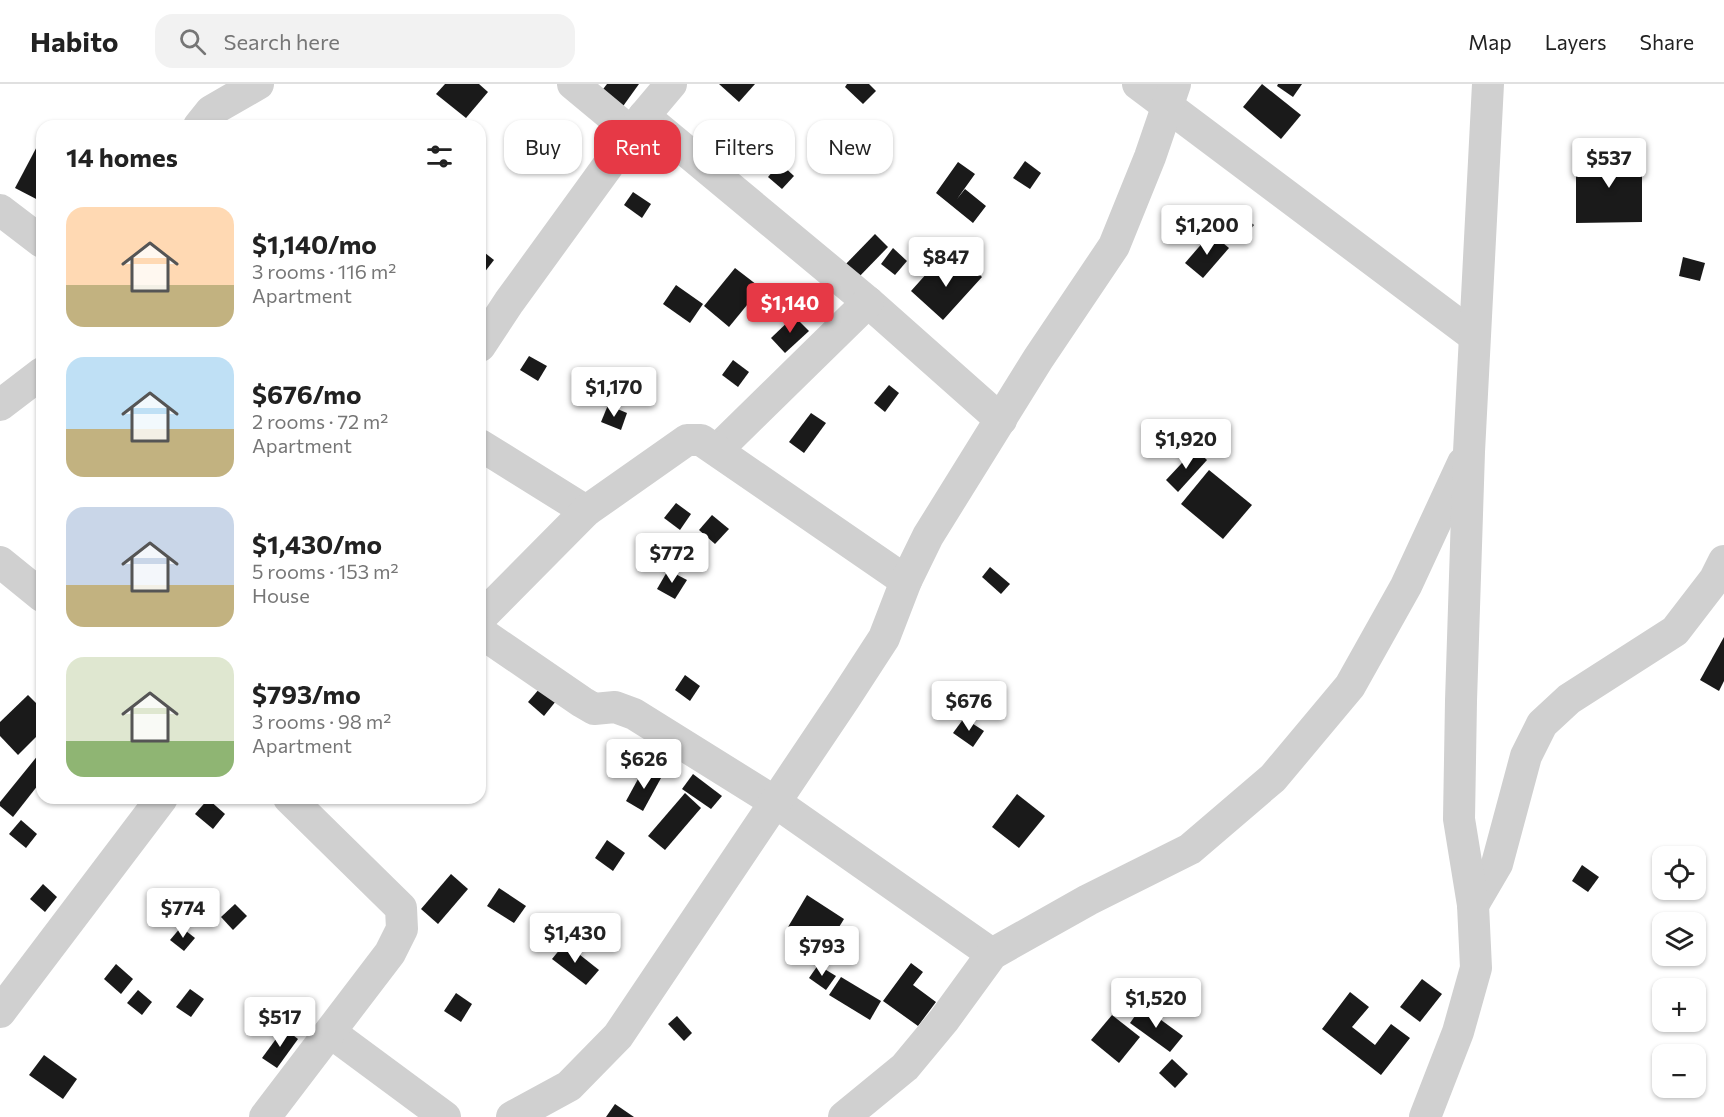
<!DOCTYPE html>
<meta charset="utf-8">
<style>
body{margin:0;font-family:Commissioner,sans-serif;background:#f2f2f2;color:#222;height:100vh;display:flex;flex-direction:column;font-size:22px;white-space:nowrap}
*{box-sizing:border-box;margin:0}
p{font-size:20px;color:#767676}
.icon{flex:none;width:33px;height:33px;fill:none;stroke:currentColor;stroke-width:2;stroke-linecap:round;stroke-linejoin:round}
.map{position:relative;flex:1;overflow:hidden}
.panel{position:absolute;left:36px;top:36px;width:450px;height:684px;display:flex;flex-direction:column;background:#fff;border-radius:18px;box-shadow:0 2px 4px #0004}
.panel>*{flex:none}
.hud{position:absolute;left:504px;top:36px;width:570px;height:54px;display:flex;gap:12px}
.fabs{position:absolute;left:1652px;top:762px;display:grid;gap:12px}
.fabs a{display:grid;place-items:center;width:54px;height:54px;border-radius:12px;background:#fff;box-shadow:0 2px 4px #0004;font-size:30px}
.price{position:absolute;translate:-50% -51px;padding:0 14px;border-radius:6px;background:#fff;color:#222;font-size:20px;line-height:39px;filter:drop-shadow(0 2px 3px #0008)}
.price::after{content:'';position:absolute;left:50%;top:36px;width:18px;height:14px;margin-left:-9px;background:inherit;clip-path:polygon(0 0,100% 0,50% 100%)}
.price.on{background:#e63946;color:#fff}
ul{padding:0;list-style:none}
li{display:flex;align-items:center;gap:18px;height:150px;padding:0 30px}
li span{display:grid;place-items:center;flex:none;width:168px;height:120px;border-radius:18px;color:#555}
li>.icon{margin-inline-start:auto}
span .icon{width:72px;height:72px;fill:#fffc;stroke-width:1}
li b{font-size:26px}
h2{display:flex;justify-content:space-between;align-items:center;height:72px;padding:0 30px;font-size:26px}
.tag{padding:0 21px;border-radius:18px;background:#fff;box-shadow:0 2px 4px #0004;font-size:21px;line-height:54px}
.tag.on{background:#e63946;color:#fff}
header{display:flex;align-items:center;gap:36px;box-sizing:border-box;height:84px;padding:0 30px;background:#fff;border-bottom:2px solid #e0e0e0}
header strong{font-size:28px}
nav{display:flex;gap:33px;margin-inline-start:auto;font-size:21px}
.search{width:420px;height:54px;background:#f2f2f2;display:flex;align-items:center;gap:15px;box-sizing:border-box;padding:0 21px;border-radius:18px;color:#767676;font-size:22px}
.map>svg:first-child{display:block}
.building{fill:#1a1a1a}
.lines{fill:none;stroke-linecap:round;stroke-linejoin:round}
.street{stroke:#d0d0d0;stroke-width:32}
</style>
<header>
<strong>Habito</strong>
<div class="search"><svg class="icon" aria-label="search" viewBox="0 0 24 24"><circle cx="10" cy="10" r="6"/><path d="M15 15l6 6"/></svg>Search here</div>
<nav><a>Map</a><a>Layers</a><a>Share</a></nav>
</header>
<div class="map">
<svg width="1724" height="1033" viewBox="0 0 1724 1033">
<rect width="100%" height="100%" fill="#fff"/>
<g class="building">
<polygon points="445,0 479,0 488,8 466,34 436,10"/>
<polygon points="607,0 639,0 621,25 600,9"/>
<polygon points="719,0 755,0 739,18"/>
<polygon points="847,0 869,0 876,7 863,20 845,3"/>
<polygon points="1262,0 1301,31 1281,55 1243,23"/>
<polygon points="1278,0 1302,0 1293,13 1277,2"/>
<polygon points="42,53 42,118 15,104"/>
<polygon points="1576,72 1642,72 1642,138 1576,139"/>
<polygon points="1025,77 1041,89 1030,105 1013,94"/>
<polygon points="958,78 975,90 957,115 965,105 986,122 973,139 936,109"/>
<polygon points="780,79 794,92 782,105 768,93"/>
<polygon points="633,108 651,120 642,134 624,121"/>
<polygon points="1240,130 1254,141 1243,155 1229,145"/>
<polygon points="1211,149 1229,164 1203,194 1185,179"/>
<polygon points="875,150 888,163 855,197 842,184"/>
<polygon points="893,164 907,177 895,191 881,180"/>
<polygon points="480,165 494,176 480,194"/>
<polygon points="1683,173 1705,179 1700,197 1679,192"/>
<polygon points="965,177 982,193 943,236 911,207 936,179 951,193"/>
<polygon points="735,184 761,204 729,243 704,222"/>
<polygon points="676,201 703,220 690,239 663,220"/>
<polygon points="794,232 809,247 785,269 771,254"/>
<polygon points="529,272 547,282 538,297 520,286"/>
<polygon points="733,276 749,288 738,303 722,291"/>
<polygon points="889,301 899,309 885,328 874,319"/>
<polygon points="608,321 627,329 621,346 601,338"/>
<polygon points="811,329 826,339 804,369 789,358"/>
<polygon points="1195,365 1207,376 1178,408 1166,396"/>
<polygon points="1209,386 1252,421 1223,455 1181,420"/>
<polygon points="676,419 691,430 680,446 664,434"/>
<polygon points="712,431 729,445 715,460 699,446"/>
<polygon points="990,483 1010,500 1001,510 982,493"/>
<polygon points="668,486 687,496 675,515 657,505"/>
<polygon points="1724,553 1724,597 1719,607 1700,596"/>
<polygon points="685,591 700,602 690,617 675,606"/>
<polygon points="540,604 556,617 544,632 528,618"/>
<polygon points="28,611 42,625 42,647 18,671 0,652 0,638"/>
<polygon points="964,634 984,647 973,663 953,649"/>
<polygon points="39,670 42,673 42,696 13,733 0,722 0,718"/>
<polygon points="644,684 661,694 643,727 626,717"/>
<polygon points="693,690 722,712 711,725 682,705"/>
<polygon points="685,709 701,724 665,766 648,752"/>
<polygon points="1017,710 1045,732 1019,764 992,743"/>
<polygon points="208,715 225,730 213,745 195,730"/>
<polygon points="21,736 37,750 26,764 9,750"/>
<polygon points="607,756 625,769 613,787 595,774"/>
<polygon points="1582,781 1599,793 1588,808 1572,797"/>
<polygon points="451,790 468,805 438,840 421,825"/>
<polygon points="43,800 57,813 45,828 30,815"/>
<polygon points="499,804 526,822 514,839 487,822"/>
<polygon points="807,811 844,835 825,866 788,843"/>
<polygon points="235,820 247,832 233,846 221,833"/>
<polygon points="181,843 195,854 184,867 170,856"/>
<polygon points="565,859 599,886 586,901 552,875"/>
<polygon points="911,879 923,888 913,901 936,918 918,942 883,917"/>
<polygon points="116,880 133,895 121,910 104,895"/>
<polygon points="818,881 836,892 826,906 809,894"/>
<polygon points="841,893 881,917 870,936 829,911"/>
<polygon points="1422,895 1442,910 1420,938 1400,923"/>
<polygon points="190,905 204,915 191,933 176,923"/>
<polygon points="138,906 152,918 142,931 127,919"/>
<polygon points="1350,908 1369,923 1352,943 1375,961 1391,940 1410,954 1381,991 1322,945"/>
<polygon points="456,909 472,920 461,938 444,927"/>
<polygon points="1142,922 1183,952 1170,968 1130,939"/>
<polygon points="1112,931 1140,953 1119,979 1091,956"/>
<polygon points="677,932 692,949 684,957 668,940"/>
<polygon points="284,944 298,955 277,984 262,974"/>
<polygon points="44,971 77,995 63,1015 29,991"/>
<polygon points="1172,975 1188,990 1175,1004 1159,989"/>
<polygon points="615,1020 634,1033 606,1033"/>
</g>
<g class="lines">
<g class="street">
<polyline points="573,0 632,49"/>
<polyline points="1138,0 1474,252"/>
<polyline points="644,32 868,218 1001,336"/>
<polyline points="199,42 211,27 258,0"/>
<polyline points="0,126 42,158"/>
<polyline points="480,262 509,218 644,32 671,0"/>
<polyline points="0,321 42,289"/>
<polyline points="480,361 586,427"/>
<polyline points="717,366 868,218"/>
<polyline points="0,478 42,512"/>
<polyline points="480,534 586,427 687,356 701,356 906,497"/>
<polyline points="480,548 582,618 594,625 615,623 634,630 775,718 992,870"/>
<polyline points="1473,821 1497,780 1526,672 1542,640 1569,615 1675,547 1715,495 1724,477"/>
<polyline points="0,928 162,714"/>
<polyline points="330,948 445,1033"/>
<polyline points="265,1033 390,869 402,845 401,824 289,714"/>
<polyline points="512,1033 569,1002 618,952 845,614 884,554 906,497 928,452 1038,275 1114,162 1150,73 1175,0"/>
<polyline points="844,1033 905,983 944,936 992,870 1088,816 1190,765 1273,694 1350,602 1406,502 1463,379"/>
<polyline points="1425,1033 1458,948 1476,884 1473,821 1459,735 1461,617 1469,368 1488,0"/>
</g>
</g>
</svg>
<div class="fabs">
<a><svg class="icon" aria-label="locate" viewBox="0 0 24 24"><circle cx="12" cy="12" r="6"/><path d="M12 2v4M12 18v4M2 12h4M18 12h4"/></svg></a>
<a><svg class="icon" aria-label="layers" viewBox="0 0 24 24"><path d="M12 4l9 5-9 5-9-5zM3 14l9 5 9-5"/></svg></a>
<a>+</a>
<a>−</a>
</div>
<b class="price" style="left:1609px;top:105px">$537</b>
<b class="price" style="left:1207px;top:172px">$1,200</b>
<b class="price" style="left:946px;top:204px">$847</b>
<b class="price on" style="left:790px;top:250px">$1,140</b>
<b class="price" style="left:614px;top:334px">$1,170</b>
<b class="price" style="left:1186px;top:386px">$1,920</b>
<b class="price" style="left:672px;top:500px">$772</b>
<b class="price" style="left:969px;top:648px">$676</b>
<b class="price" style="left:644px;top:706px">$626</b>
<b class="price" style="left:183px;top:855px">$774</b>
<b class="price" style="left:575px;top:880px">$1,430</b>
<b class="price" style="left:822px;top:893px">$793</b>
<b class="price" style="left:1156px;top:945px">$1,520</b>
<b class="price" style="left:280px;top:964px">$517</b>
<div class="hud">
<a class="tag">Buy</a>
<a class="tag on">Rent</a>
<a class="tag">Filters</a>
<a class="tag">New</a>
</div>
<section class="panel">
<h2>14 homes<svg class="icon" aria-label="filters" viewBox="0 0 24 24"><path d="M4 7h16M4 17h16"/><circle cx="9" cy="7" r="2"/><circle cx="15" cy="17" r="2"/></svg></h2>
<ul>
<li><span style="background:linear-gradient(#ffd9b3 65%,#c2b280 0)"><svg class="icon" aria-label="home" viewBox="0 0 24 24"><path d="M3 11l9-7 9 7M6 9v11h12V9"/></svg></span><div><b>$1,140/mo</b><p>3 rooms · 116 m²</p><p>Apartment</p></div></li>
<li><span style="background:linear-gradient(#bfe0f5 60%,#c2b280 0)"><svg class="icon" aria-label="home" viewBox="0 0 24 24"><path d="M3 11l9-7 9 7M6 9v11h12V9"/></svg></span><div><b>$676/mo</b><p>2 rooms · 72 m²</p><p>Apartment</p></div></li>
<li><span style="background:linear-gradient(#c9d6e8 65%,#c2b280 0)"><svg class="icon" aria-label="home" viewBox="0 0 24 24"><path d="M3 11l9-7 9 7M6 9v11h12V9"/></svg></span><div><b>$1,430/mo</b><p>5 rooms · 153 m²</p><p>House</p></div></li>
<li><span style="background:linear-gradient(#dfe7d0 70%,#8fb573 0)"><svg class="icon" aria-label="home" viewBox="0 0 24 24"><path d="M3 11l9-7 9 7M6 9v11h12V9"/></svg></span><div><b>$793/mo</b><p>3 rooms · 98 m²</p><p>Apartment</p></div></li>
</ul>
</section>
</div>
